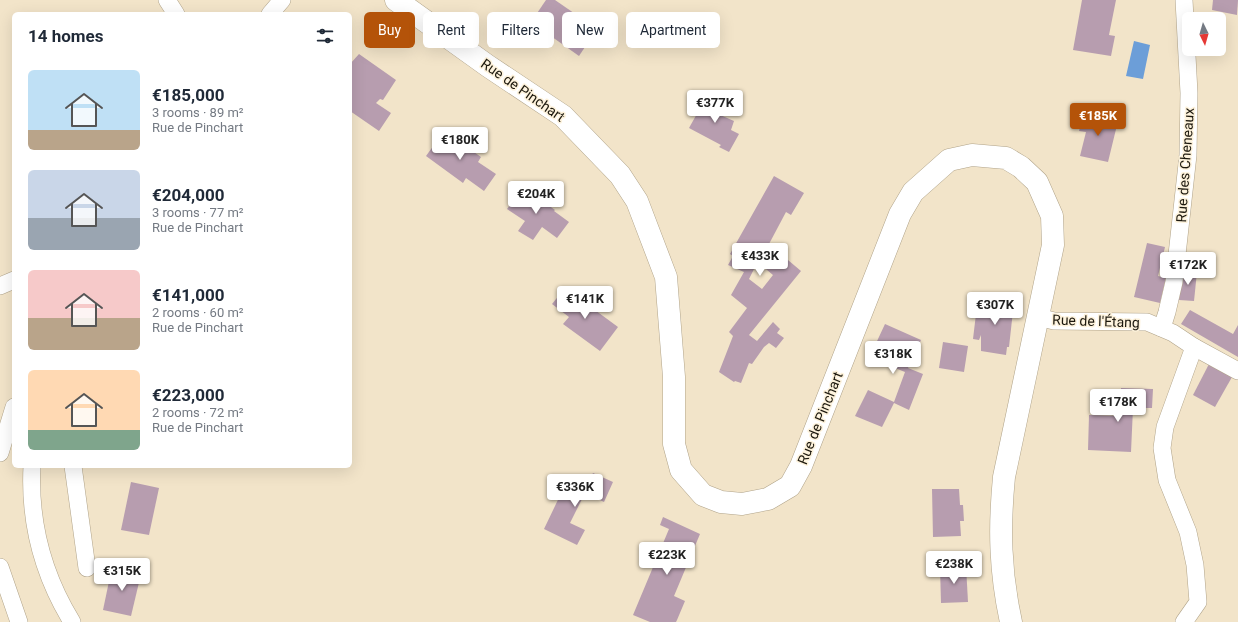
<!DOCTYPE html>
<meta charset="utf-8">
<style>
body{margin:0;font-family:Roboto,sans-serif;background:#f6f6f7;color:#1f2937;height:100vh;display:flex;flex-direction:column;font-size:15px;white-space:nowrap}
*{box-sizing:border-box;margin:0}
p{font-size:13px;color:#747a83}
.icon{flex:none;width:22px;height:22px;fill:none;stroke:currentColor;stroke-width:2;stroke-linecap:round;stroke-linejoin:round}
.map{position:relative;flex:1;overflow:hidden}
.details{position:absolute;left:12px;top:12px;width:340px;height:456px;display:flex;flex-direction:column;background:#fff;border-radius:6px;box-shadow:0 4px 16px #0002}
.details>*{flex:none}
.top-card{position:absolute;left:364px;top:12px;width:380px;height:36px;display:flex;gap:8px}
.needle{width:26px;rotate:175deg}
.tools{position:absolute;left:1182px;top:12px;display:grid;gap:8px}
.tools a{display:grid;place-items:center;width:44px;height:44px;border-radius:6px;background:#fff;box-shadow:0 4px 16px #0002;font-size:20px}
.price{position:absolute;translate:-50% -34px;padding:0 9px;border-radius:4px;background:#fff;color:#222;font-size:13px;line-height:26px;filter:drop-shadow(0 1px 2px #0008)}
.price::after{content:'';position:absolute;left:50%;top:24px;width:12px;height:9px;margin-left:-6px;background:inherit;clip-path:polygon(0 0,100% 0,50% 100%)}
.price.current{background:#b45309;color:#fff}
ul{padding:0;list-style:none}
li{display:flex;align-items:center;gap:12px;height:100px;padding:0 16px}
li span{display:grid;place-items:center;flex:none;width:112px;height:80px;border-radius:6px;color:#555}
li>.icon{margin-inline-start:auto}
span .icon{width:48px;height:48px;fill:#fffc;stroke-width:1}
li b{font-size:17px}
h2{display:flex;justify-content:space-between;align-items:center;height:48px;padding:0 16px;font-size:17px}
.tag{padding:0 14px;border-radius:6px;background:#fff;box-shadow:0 4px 16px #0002;font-size:14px;line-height:36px}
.tag.current{background:#b45309;color:#fff}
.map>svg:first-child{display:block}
.water{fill:#6c9ed8}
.building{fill:#b79daf;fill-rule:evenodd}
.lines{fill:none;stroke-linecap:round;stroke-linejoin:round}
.street-casing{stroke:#b0a389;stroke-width:18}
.secondary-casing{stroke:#b0a389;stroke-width:23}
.street{stroke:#fff;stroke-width:17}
.secondary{stroke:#fff;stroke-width:22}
.labels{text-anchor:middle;stroke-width:3;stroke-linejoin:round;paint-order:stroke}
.street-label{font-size:14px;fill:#1c180e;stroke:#fdf2db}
</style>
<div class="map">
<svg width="1238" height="622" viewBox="0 0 1238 622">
<rect width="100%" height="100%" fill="#f2e4c9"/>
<polygon class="water" points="1134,41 1150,45 1143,79 1126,76"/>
<g class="building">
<polygon points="546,0 555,0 597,29 579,56 531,22"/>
<polygon points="1082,0 1116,0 1109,35 1115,36 1111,56 1073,50"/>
<polygon points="1213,0 1238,0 1237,15 1212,10"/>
<polygon points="359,54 396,80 383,100 380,99 376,103 391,113 379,131 350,111 350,64"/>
<polygon points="708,94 724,103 718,114 734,121 731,130 739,134 729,152 719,147 721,145 689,128"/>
<polygon points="1084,113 1118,121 1108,162 1080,156 1086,132 1079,131"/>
<polygon points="444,131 481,157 478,162 496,174 484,191 466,178 463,183 426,156"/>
<path d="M774,176L804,193L791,215L786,212L769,244L801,271L749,335L757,341L773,322L780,329L777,333L784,338L776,348L769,343L764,347L752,364L749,363L741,383L735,381L734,382L719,372L733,336L729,332L747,308L731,295L744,272L728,265L733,256L730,254ZM760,264L773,275L762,289L749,279L755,267L758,268Z"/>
<polygon points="523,187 555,210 554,211 569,222 557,238 542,227 533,240 518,231 525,221 507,209"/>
<polygon points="1147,243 1165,247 1158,276 1166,278 1160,303 1134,297"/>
<polygon points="1182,270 1197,272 1194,301 1179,300"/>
<polygon points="565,288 618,327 600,351 563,324 569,317 552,304"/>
<polygon points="988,298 1014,302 1009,347 1007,347 1006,355 981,351 981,335 979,340 973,339 976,314 984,315"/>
<polygon points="1190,310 1233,334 1238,325 1238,357 1181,324"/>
<polygon points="885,324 921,340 908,368 923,374 909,410 894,403 882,427 855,416 868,390 894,402 905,372 895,368 896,366 871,354"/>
<polygon points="943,342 968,346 964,372 939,368"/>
<polygon points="1209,364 1232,377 1215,407 1193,395"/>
<polygon points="1121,388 1153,389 1152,408 1133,408 1131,452 1088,450 1089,415 1120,416"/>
<polygon points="593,473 613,482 604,502 585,493 570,523 585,530 577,545 544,529 566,483 584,491"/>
<polygon points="131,482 159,488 149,535 121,530"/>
<polygon points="932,489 959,489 960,505 963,505 964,521 960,521 961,536 933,537"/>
<polygon points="663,517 700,534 674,596 685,601 677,620 676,622 650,622 633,615 669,529 660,525"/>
<polygon points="966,566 968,602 941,603 940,567"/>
<polygon points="112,567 141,574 131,616 103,610"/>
</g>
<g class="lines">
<defs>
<g id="street">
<polyline points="167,0 176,14"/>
<polyline points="270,14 282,0"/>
<polyline points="0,286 14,280"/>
<polyline points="1038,317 1054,321 1147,322 1173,333 1194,347 1238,371"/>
<polyline points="1162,328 1167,312 1174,282 1188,155 1189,93 1184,0"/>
<polyline points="0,453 14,407"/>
<path d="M32,466C29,523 42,573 72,622"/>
<polyline points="73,466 87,568"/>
<polyline points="0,567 19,622"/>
<polyline points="1184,622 1198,602 1195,565 1188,532 1167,480 1162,448 1165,427 1194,347"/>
</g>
<path id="secondary" d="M396,0L488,66L563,116L620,175L637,201L666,277L674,377V444L681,470L703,495L721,502L742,504L768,499L790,486L801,466L900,214L913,192L949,160L972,155L1006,158L1021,167L1037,182L1052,216L1053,245L1004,477C999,528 1000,572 1011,622"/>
</defs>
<use href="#street" class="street-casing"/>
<use href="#secondary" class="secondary-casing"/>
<use href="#street" class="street"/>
<use href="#secondary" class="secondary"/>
</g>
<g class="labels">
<g class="street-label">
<text transform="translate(523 90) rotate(35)" y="5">Rue de Pinchart</text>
<text transform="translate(1185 165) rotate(-86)" y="5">Rue des Cheneaux</text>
<text transform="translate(1096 321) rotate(2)" y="5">Rue de l'Étang</text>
<text transform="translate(820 418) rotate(-68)" y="5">Rue de Pinchart</text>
</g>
</g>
</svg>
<div class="tools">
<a><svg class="needle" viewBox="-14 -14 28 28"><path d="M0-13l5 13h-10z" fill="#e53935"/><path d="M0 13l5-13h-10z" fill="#747a83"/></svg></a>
</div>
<b class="price" style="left:715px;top:124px">€377K</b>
<b class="price current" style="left:1098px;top:137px">€185K</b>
<b class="price" style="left:460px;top:161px">€180K</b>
<b class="price" style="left:536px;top:215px">€204K</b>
<b class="price" style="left:760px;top:277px">€433K</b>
<b class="price" style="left:1188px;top:286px">€172K</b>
<b class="price" style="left:585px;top:320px">€141K</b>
<b class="price" style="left:995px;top:326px">€307K</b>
<b class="price" style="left:893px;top:375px">€318K</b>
<b class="price" style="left:1118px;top:423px">€178K</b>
<b class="price" style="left:575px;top:508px">€336K</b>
<b class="price" style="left:667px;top:576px">€223K</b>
<b class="price" style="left:954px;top:585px">€238K</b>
<b class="price" style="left:122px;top:592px">€315K</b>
<div class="top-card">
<a class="tag current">Buy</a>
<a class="tag">Rent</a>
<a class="tag">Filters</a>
<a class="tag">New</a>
<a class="tag">Apartment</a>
</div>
<section class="details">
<h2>14 homes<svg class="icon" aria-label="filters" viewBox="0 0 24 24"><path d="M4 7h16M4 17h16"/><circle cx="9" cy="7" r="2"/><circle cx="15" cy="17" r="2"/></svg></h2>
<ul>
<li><span style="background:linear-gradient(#bfe0f5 75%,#b9a48a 0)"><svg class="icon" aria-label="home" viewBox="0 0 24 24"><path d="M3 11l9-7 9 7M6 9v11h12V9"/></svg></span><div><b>€185,000</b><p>3 rooms · 89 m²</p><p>Rue de Pinchart</p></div></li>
<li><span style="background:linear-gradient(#c9d6e8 60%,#9aa5b1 0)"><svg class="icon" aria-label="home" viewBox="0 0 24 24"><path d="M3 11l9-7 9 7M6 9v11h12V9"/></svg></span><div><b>€204,000</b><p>3 rooms · 77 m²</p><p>Rue de Pinchart</p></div></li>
<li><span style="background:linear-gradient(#f6c9c9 60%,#b9a48a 0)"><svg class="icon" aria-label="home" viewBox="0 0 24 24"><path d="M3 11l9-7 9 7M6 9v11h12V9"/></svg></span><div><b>€141,000</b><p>2 rooms · 60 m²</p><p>Rue de Pinchart</p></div></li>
<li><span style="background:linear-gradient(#ffd9b3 75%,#7fa58c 0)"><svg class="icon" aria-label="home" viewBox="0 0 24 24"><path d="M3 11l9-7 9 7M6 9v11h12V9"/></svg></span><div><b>€223,000</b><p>2 rooms · 72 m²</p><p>Rue de Pinchart</p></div></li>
</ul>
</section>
</div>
